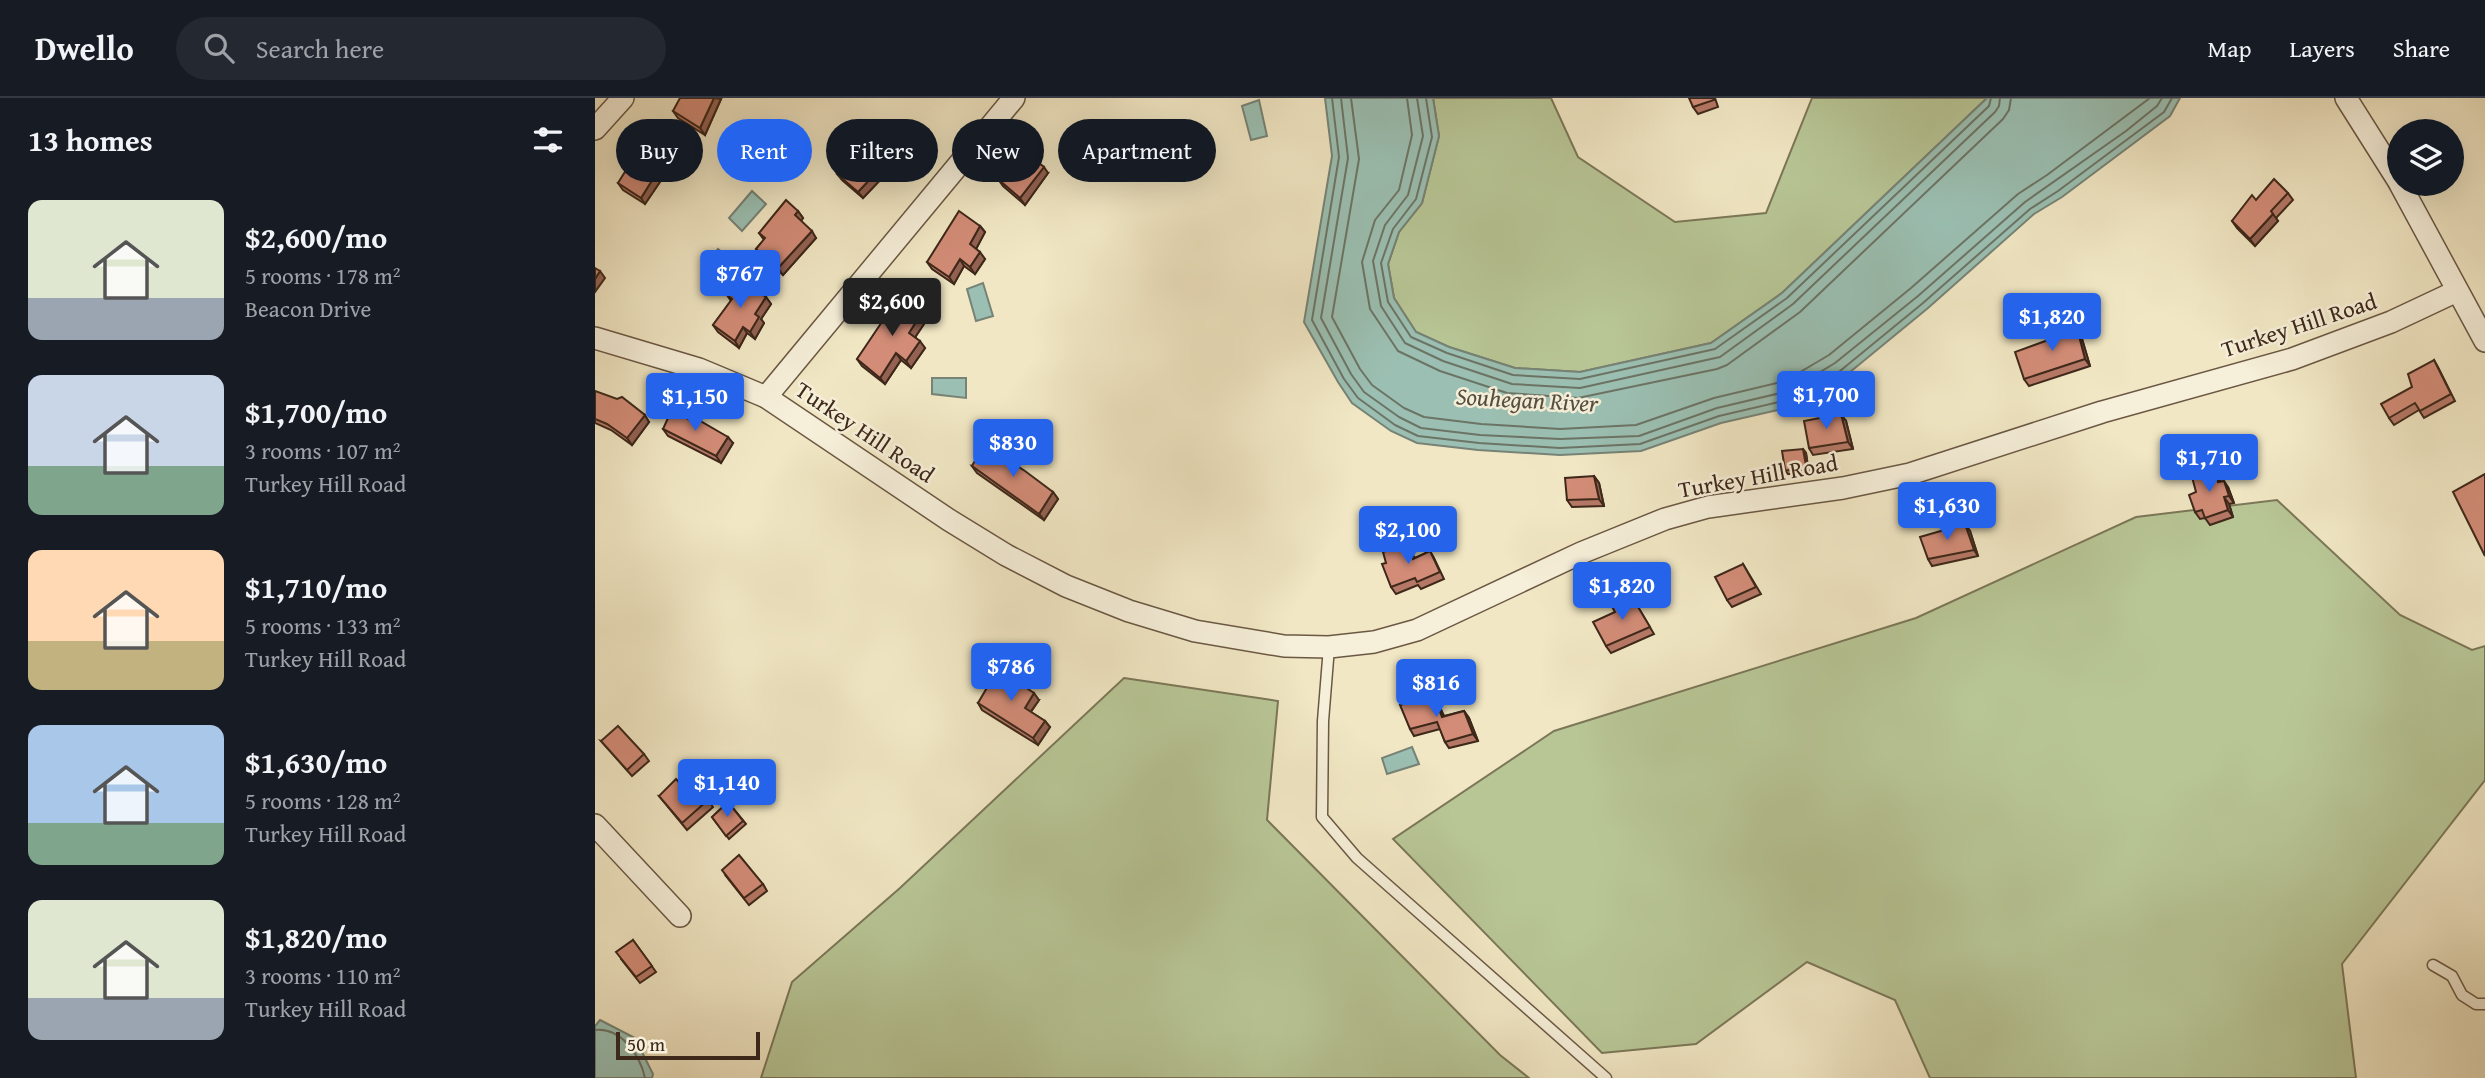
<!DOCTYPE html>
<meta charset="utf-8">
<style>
body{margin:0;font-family:"Gentium Book Plus",serif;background:#242831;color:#f1f3f6;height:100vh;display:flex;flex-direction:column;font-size:26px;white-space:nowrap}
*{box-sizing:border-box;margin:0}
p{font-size:23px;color:#9ea1a6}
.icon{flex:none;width:38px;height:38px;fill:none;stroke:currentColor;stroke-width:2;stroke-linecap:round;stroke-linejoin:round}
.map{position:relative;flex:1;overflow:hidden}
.panel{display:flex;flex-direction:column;background:#171b24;width:595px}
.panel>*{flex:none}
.banner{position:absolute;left:21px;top:21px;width:665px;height:63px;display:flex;gap:14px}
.controls{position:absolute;left:1792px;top:21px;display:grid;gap:14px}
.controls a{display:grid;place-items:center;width:77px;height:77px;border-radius:50%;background:#171b24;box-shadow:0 7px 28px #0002;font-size:35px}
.scale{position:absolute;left:21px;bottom:18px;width:144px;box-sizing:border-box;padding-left:7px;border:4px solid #3e281a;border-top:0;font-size:19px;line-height:24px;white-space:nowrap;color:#3e281a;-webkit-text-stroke:5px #f6efd9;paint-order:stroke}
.price{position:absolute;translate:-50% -60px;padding:0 16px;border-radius:7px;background:#2563eb;color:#fff;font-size:23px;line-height:46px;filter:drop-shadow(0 2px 4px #0008)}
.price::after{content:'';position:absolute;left:50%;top:42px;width:21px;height:16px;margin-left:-10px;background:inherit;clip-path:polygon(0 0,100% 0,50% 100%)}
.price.active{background:#222;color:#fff}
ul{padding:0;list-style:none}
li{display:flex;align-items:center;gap:21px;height:175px;padding:0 28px}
li span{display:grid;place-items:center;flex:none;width:196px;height:140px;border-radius:14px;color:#555}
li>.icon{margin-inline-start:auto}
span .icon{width:84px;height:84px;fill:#fffc;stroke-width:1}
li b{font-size:30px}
h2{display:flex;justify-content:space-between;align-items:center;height:84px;padding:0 28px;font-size:30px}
.chip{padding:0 24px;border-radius:32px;background:#171b24;box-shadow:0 7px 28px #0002;font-size:24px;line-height:63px}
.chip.active{background:#2563eb;color:#fff}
header{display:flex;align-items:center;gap:42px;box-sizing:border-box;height:98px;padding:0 35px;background:#171b24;border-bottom:2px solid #363941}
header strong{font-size:33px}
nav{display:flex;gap:38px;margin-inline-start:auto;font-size:24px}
.search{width:490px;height:63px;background:#242831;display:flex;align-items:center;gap:18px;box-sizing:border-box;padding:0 24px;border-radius:38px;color:#9ea1a6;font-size:26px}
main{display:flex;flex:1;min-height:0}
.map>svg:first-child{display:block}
.green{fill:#b8c696;stroke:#7b7758;stroke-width:2}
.water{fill:#9bc0b3;stroke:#768376;stroke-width:2}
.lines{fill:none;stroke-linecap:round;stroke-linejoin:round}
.shore{stroke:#6c7466;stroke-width:2}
.lane-casing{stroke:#6b5844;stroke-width:13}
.street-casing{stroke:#6b5844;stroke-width:24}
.lane{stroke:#f6efd9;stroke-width:10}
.street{stroke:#f6efd9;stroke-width:21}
.wall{fill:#b57866;stroke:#3e281a;stroke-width:2}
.shaded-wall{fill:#936253;stroke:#3e281a;stroke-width:2}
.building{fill:#d28c77;stroke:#3e281a;stroke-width:2}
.labels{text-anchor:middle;stroke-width:5;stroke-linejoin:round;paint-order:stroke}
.street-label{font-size:23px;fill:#3e281a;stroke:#f6efd9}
.water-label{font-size:24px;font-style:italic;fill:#554e40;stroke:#f6efd9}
</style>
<header>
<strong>Dwello</strong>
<div class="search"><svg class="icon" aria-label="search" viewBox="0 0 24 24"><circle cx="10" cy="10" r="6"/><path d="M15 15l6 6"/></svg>Search here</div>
<nav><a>Map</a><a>Layers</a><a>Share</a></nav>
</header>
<main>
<section class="panel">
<h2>13 homes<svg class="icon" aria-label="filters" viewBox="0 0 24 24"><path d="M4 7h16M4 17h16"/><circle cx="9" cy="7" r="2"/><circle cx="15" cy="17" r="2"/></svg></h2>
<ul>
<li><span style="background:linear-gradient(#dfe7d0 70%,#9aa5b1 0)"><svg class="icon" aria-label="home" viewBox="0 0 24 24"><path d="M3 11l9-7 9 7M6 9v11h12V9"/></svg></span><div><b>$2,600/mo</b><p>5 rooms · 178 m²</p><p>Beacon Drive</p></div></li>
<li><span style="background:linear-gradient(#c9d6e8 65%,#7fa58c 0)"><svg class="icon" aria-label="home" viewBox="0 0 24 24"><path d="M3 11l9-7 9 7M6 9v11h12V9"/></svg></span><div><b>$1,700/mo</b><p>3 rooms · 107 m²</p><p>Turkey Hill Road</p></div></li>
<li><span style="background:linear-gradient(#ffd9b3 65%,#c2b280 0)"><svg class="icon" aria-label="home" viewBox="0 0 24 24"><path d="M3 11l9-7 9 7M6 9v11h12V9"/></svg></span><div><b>$1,710/mo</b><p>5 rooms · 133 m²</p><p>Turkey Hill Road</p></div></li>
<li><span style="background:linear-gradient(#a9c7e8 70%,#7fa58c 0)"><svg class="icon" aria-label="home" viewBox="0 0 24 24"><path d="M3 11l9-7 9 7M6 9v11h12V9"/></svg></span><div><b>$1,630/mo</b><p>5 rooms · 128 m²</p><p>Turkey Hill Road</p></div></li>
<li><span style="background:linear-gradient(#dfe7d0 70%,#9aa5b1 0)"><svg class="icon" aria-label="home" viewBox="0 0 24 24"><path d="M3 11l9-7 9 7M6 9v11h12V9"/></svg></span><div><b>$1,820/mo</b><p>3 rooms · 110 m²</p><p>Turkey Hill Road</p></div></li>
</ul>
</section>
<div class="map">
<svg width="1890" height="980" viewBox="0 0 1890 980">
<rect width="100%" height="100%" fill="#f1e7c4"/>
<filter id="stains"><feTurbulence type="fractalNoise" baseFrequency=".00286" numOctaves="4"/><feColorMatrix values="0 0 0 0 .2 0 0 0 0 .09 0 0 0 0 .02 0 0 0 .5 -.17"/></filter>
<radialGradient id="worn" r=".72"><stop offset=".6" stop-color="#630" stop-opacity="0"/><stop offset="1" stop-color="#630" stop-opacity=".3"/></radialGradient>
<g class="green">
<polygon points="838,0 956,0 983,59 1080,124 1171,115 1217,0 1392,0 1187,195 1116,245 985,274 920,270 854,249 821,234 799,200 793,166 804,134 827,105 844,38"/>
<polygon points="1682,402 1805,517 1877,552 1890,548 1890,682 1747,866 1761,980 1335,980 1300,902 1212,864 1101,946 1007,955 798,741 959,633 1321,520 1541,419"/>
<polygon points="529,580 683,603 672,722 905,957 934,980 166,980 197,884 305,790"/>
</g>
<g class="water">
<polygon points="730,0 838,0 844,38 827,105 804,134 793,166 799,200 821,234 854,249 920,270 985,274 1116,245 1187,195 1392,0 1585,0 1575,18 1467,99 1439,116 1333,210 1249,279 1200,308 1126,325 1046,353 965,357 883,352 822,345 796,333 757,305 743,284 709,224 737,58"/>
<polygon points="664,2 672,38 656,42 647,8"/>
<polygon points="157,93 171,106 147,133 134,120"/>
<polygon points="123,151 147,170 138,182 114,162"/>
<polygon points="388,185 398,218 381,223 372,191"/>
<polygon points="337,280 371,280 371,300 337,296"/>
<polygon points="817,649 824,666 792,676 787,660"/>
<polygon points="5,922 40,940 58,976 57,980 0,980 0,928"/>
</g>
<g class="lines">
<g class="shore">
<polyline points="737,0 744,59 717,222 749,281 763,300 800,327 823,338 884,345 965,350 1045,346 1124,318 1197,301 1245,273 1328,205 1435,111 1463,93 1569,14 1577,0"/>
<polyline points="746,0 753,60 726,220 756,276 769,294 804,319 826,330 885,337 965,341 1044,338 1122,310 1194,293 1240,265 1323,198 1430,104 1531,33 1562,8 1567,0"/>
<polyline points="756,0 764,61 737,219 765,271 777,287 809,310 829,319 886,326 965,331 1041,327 1119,300 1190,283 1234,257 1316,190 1423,96 1452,77 1555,0"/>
<polyline points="812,0 817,37 804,92 780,122 767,164 775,211 803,253 845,273 912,295 983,300 1122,271 1132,267 1205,214 1408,21 1414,12 1416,0"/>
<polyline points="822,0 828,38 813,97 790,127 778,163 786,208 810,245 848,263 917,286 985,290 1125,259 1198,206 1400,14 1404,8 1405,0"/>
<polyline points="831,0 837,39 821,101 798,131 786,165 793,204 816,239 852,255 918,277 985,281 1120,251 1192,200 1394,8 1396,0"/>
<path d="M0,932C26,929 45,957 50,980"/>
</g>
<defs>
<g id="lane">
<polyline points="734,549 728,623 727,719 762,760 1011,980"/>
<polyline points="1838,867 1857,878 1867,897 1881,906 1890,906"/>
</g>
<g id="street">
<polyline points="1751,0 1804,84"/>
<polyline points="0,31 28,0"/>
<polyline points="1805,86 1890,243"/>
<polyline points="0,240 104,271 171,299 354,422 411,457 471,488 534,513 600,533 689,548 734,549 779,544 822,532 986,455 1070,421 1113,409 1248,390 1315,376 1507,314 1697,261 1796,224 1862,193"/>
<polyline points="171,299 419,0"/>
<polyline points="0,727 85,818"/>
</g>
</defs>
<use href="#lane" class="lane-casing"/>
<use href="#street" class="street-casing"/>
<use href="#lane" class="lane"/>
<use href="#street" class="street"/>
</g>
<g class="wall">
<polygon points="1120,0 1123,9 1103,16 1098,9"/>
<polygon points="126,1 110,37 83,20 78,13"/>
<polygon points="306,48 311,55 268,100 247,82 242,76"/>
<polygon points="71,75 50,106 28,92 23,85"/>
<polygon points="453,75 430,107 408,88 403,81"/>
<polygon points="1693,95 1698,102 1681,120 1683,123 1660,148 1642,130 1637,123 1661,102"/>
<polygon points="203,113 208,120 206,123 221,140 188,177 166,157 161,151 169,142 164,135"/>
<polygon points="385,128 390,134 381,151 390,161 380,176 369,168 359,186 337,171 332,164"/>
<polygon points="132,197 171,199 176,206 166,221 169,225 160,241 152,235 144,250 123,234 118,227 136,203"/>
<polygon points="302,209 333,220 320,239 330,250 316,270 306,262 290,286 267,268 262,261"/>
<polygon points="1475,223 1480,230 1481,235 1483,234 1487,241 1495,268 1434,288 1429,281"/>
<polygon points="1839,262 1843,269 1860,303 1829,320 1824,312 1799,327 1794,320 1817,289"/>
<polygon points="0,293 54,324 37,347 16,332 0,325"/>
<polygon points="1251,323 1258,351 1218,357 1214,350"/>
<polygon points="98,324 138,345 126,365 73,338 68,331"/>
<polygon points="1208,351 1211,355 1214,376 1193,376 1190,372"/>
<polygon points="377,368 458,394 463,401 449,422 382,375"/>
<polygon points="999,378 1004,385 1009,408 977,409 972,402"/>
<polygon points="1624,378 1625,384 1633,389 1639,405 1634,406 1638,419 1615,427 1610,420 1605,421 1600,414 1601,394"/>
<polygon points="1370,426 1375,433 1383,458 1337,468 1333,461"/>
<polygon points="835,453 839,460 849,481 826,491 823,487 801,496 796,489 812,455 816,454 820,460"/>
<polygon points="1148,466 1166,496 1137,509 1132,502"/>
<polygon points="1036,497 1059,536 1016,555 1011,548 1020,514"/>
<polygon points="444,602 436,614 450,623 455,629 443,647 387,612 383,605"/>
<polygon points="843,605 849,618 869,613 874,620 883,643 854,650 850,644 845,631 819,638 815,631"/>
<polygon points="6,643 49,656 54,663 37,678"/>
<polygon points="64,698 113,702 118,709 92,732"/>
<polygon points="133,704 151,726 134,741 117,719"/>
<polygon points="131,778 168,786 172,793 154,807"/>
<polygon points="38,842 61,874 45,885 26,861"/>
</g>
<g class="shaded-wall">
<polygon points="119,0 126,1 110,37 105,30"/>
<polygon points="306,48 311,55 268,100 263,94"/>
<polygon points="66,68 71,75 50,106 46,100"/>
<polygon points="449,69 453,75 430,107 425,100"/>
<polygon points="203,113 208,120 205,124 200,117"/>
<polygon points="1678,116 1683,123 1660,148 1655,141"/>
<polygon points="385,128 390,134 380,153 375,146"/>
<polygon points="217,133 221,140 188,177 183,170"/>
<polygon points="385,154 390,161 380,176 375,169"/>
<polygon points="365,161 369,168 359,186 354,179"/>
<polygon points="5,173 10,180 0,194 0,181"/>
<polygon points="171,199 176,206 166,221 169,225 160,241 155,234 160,216"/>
<polygon points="328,213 333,220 319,241 314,235"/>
<polygon points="1475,223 1480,230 1483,242 1479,235"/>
<polygon points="148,229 152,235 144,250 140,243"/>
<polygon points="1483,234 1487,241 1495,268 1490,261"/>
<polygon points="325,243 330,250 316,270 311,263"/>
<polygon points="301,255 306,262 290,286 285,280"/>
<polygon points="1246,316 1251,323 1258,351 1253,344"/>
<polygon points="50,317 54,324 37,347 32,340"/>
<polygon points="133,339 138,345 126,365 121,358"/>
<polygon points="1208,351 1211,355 1214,376 1212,373"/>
<polygon points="1619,371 1624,378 1628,391 1623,384"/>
<polygon points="999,378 1004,385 1009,408 1004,401"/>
<polygon points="1629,383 1633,389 1639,405 1634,398"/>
<polygon points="458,394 463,401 449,422 444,416"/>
<polygon points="1629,399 1634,406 1638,419 1633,412"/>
<polygon points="1370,426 1375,433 1383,458 1379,452"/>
<polygon points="439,595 444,602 434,616 430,610"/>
<polygon points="839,598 843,605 852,626 847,619"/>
<polygon points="869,613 874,620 883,643 878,636"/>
<polygon points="450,623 455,629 443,647 438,640"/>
</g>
<g class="building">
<polygon points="85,0 119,0 105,30 78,13"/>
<polygon points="1094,0 1118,0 1119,2 1098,9"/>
<polygon points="284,30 306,48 263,94 242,76"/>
<polygon points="426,51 449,69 425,100 403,81"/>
<polygon points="43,53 66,68 46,100 23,85"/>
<polygon points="1679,81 1693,95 1676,113 1678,116 1655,141 1637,123 1657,97 1661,102"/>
<polygon points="191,102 203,113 200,117 217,133 183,170 161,151 170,140 164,135"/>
<polygon points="364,113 385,128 375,146 385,154 375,169 365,161 354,179 332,164"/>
<polygon points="0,170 5,173 0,181"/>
<polygon points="143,181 171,199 160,216 164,219 155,234 148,229 140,243 118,227 137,201 132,197"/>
<polygon points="309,199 328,213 314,235 325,243 311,263 301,255 285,280 262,261 299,206 302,209"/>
<polygon points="1475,223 1479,235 1483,234 1490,261 1429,281 1420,254 1464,238 1462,228"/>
<polygon points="1839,262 1856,296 1825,313 1820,305 1794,320 1786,306 1817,289 1813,276"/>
<polygon points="0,293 22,301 27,299 50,317 32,340 12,326 0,321"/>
<polygon points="77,311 98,324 100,320 133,339 121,358 68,331"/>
<polygon points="1246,316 1253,344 1214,350 1209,323"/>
<polygon points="389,347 430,373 458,394 444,416 377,368"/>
<polygon points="1208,351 1212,373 1190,372 1187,353"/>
<polygon points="1619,371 1623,384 1629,383 1634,398 1629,399 1633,412 1610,420 1607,412 1600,414 1594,397 1601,394 1597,379"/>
<polygon points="1890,376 1890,458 1858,394"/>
<polygon points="999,378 1004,401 972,402 970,380"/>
<polygon points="1370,426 1379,452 1333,461 1325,439"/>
<polygon points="807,447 810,456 816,454 818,461 835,453 845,474 822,484 820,480 796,489 787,466 791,465 788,454"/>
<polygon points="1148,466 1161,489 1132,502 1120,479"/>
<polygon points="1036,497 1055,529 1011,548 998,524 1020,514 1016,507"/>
<polygon points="403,571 439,595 430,610 450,623 438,640 383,605"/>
<polygon points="839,598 847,619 869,613 878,636 850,644 842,624 815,631 805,607"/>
<polygon points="23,628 49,656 32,672 6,643"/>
<polygon points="81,681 94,696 101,690 113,702 87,725 64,698"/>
<polygon points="133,704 148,723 131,738 117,719"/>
<polygon points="144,757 168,786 149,800 127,772"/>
<polygon points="38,842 57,868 41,879 21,854"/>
</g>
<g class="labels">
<g class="street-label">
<text transform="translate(1704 227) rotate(-18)" y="8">Turkey Hill Road</text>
<text transform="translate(270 334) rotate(34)" y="8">Turkey Hill Road</text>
<text transform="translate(1163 378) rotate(-10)" y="8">Turkey Hill Road</text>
</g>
<g class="water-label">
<text transform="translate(932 302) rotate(3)" y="8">Souhegan River</text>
</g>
</g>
<rect width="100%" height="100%" filter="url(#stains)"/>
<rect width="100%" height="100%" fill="url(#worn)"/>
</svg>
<div class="controls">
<a><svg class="icon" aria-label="layers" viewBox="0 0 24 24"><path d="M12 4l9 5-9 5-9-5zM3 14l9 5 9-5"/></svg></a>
</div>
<div class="scale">50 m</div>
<b class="price" style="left:145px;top:212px">$767</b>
<b class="price active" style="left:297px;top:240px">$2,600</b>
<b class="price" style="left:1457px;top:255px">$1,820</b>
<b class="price" style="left:1231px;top:333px">$1,700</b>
<b class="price" style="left:100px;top:335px">$1,150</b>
<b class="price" style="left:418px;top:381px">$830</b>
<b class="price" style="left:1614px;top:396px">$1,710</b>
<b class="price" style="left:1352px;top:444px">$1,630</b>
<b class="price" style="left:813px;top:468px">$2,100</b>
<b class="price" style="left:1027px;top:524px">$1,820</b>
<b class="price" style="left:416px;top:605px">$786</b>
<b class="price" style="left:841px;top:621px">$816</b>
<b class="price" style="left:132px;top:721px">$1,140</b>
<div class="banner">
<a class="chip">Buy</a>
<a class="chip active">Rent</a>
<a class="chip">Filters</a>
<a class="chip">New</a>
<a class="chip">Apartment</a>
</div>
</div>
</main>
